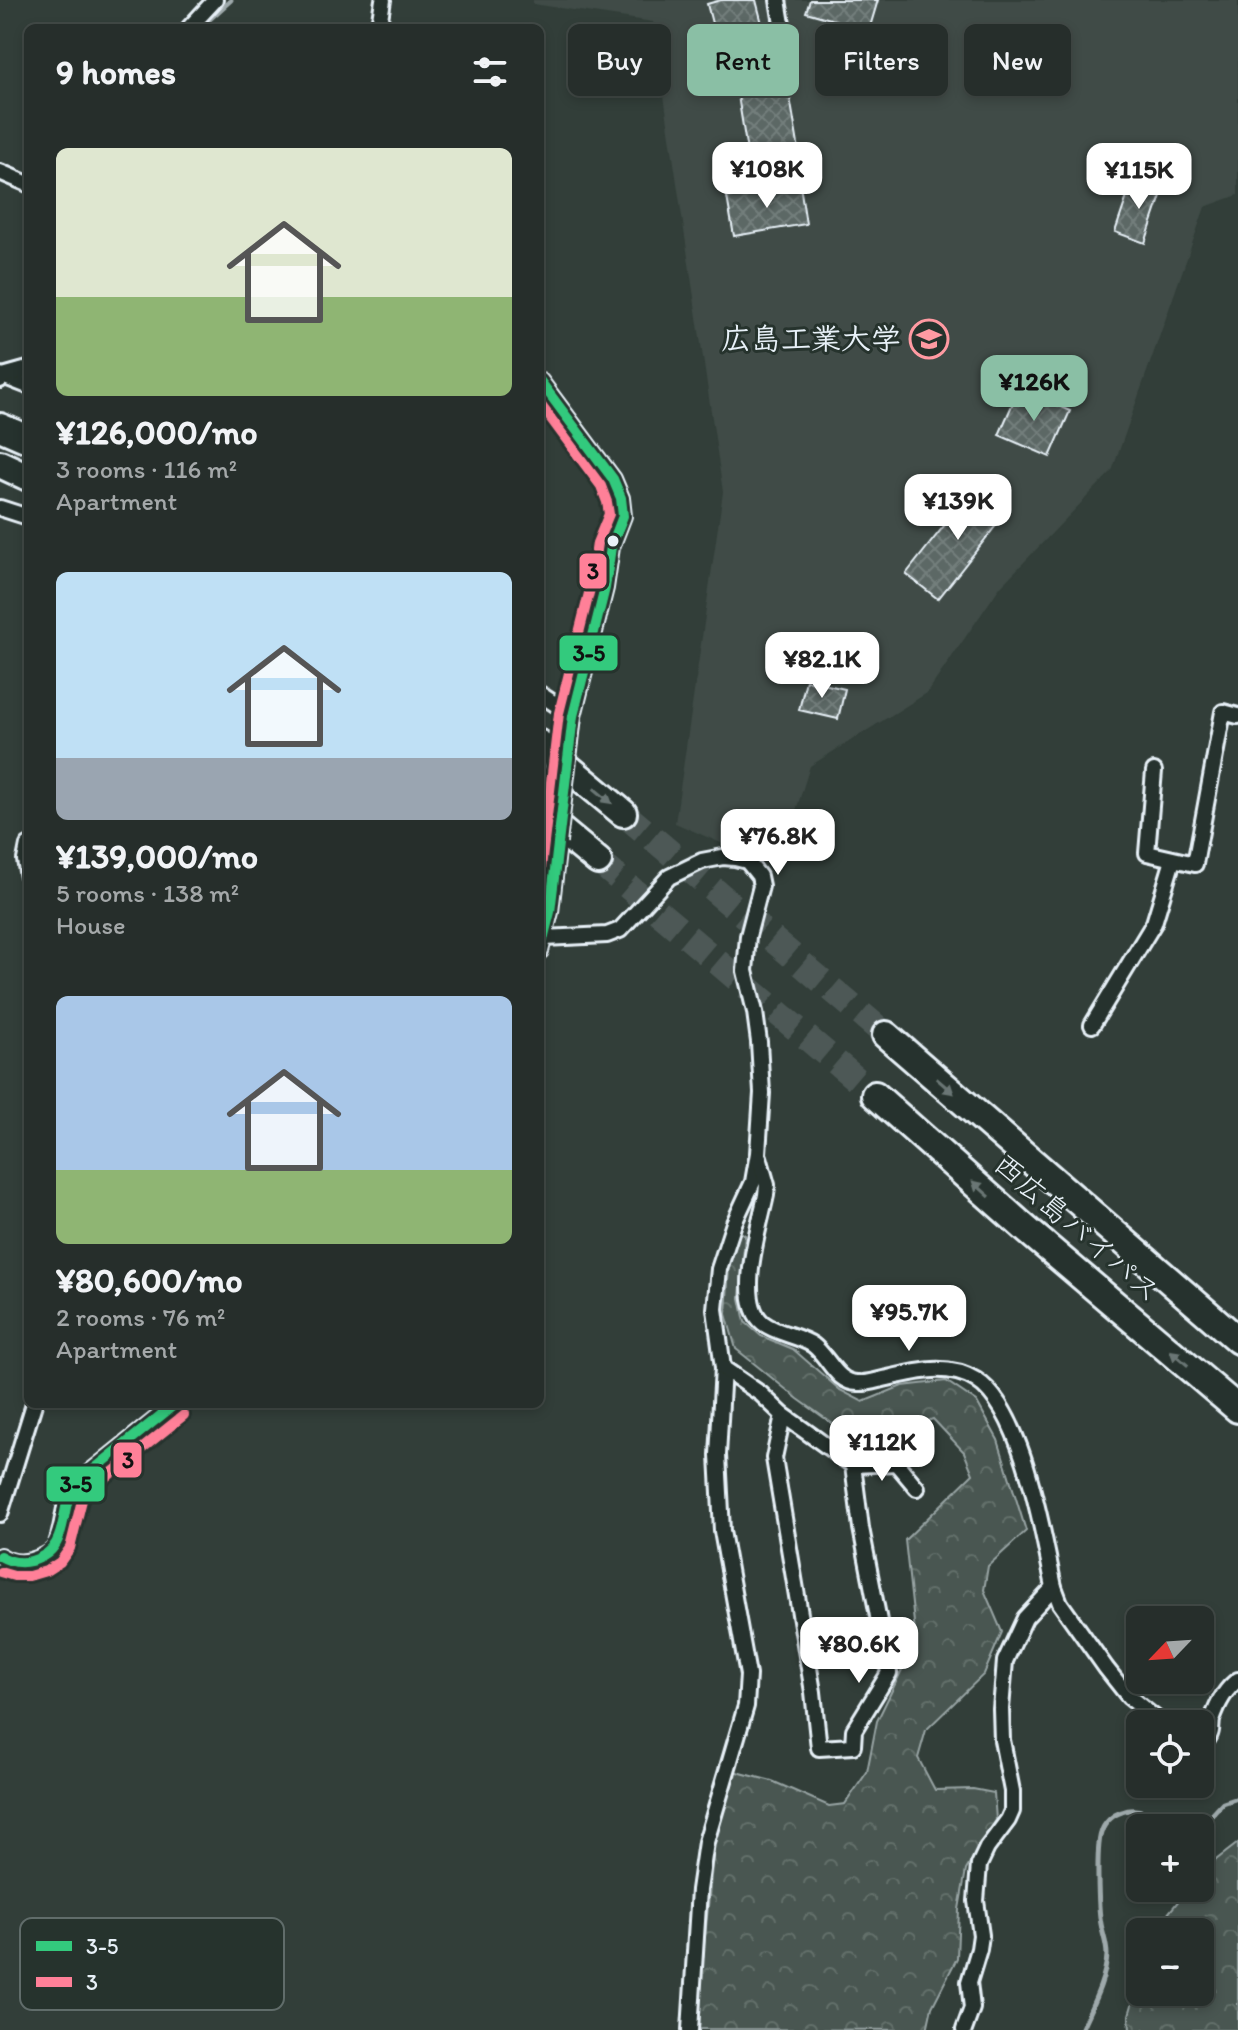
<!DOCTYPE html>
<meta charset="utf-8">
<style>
body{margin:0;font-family:Itim,"Klee One",sans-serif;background:#2e3633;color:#f1f3f6;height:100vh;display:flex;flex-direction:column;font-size:30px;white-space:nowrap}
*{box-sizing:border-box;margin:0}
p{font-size:26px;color:#a4a8a9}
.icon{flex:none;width:44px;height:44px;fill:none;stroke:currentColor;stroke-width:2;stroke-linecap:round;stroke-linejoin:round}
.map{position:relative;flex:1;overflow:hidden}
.side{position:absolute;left:24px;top:24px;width:520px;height:1384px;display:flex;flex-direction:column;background:#262e2b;border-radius:12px;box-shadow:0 4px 12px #0003,0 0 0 2px #424a47}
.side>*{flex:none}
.banner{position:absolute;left:568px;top:24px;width:550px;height:72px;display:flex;gap:16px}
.needle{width:52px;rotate:245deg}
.fabs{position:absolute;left:1126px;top:1606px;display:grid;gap:16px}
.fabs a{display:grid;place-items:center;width:88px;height:88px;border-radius:12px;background:#262e2b;box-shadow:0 4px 12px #0003,0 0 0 2px #424a47;font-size:40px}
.price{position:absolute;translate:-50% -68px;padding:0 18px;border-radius:16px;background:#fff;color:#222;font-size:26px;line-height:52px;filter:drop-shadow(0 2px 4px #0008)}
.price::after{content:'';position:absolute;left:50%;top:48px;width:24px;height:18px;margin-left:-12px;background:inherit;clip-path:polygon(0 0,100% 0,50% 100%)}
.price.active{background:#8abfa5;color:#111}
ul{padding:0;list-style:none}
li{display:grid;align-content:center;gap:16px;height:424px;padding:0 32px}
li span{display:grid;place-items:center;height:248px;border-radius:12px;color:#555}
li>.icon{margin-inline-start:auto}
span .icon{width:144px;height:144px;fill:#fffc;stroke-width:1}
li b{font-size:34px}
h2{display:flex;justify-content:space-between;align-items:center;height:96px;padding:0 32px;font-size:34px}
.chip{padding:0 28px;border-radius:12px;background:#262e2b;box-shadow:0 4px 12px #0003,0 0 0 2px #424a47;font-size:28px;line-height:72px}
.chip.active{background:#8abfa5;color:#111}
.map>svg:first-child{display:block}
.built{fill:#3f4b46}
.forest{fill:url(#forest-crowns);stroke:#98a4a4;stroke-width:2}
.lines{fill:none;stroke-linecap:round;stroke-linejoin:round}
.stream{stroke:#9ea9ab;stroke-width:5}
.building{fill:url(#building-cross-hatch);stroke:#e8f1f8;stroke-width:2}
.highway-tunnel{stroke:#4d5956;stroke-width:26;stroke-dasharray:26 13;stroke-linecap:butt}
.street-casing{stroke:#e8f1f8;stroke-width:20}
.highway-casing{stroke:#e8f1f8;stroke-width:32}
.street{stroke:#26332d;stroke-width:14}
.highway{stroke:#26332d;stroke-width:26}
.street-bridge-casing{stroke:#e8f1f8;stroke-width:20;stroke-linecap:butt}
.street-bridge{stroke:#26332d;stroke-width:14}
.bus-1-casing{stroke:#26332d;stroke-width:16}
.bus-2-casing{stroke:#26332d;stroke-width:16}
.bus-1{stroke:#33ca7d;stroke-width:10}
.bus-2{stroke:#ff8098;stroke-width:10}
.oneway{fill:#6a7674}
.bus-dot{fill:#e8f1f8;stroke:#26332d;stroke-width:3}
.labels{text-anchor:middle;stroke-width:6;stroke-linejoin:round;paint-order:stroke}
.poi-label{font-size:30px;font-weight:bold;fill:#e8f1f8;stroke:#26332d;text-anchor:end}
.street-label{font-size:30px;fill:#e8f1f8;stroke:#26332d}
.key{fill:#26332d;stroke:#606c6a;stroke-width:2}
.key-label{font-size:22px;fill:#e8f1f8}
.line-badge{stroke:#26332d;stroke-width:3}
.pale-badge-label{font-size:22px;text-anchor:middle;font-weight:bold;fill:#111}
</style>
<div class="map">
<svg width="1238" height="2030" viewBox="0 0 1238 2030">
<defs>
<pattern id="forest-crowns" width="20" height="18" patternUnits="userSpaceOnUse" patternTransform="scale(2)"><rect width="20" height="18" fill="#495651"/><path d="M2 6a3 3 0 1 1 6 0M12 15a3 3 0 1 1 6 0" fill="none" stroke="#636f6b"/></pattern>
<pattern id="building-cross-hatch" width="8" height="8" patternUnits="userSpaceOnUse" patternTransform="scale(2)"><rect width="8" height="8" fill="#5c6865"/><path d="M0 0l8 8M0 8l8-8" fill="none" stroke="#737e7c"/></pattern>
</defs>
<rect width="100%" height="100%" fill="#323e39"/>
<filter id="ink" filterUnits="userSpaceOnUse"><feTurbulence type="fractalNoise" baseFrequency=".0125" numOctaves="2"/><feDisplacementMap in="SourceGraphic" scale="16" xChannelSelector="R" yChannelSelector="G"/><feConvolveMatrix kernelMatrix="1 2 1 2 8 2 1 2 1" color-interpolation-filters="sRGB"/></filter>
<g filter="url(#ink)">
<polygon class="built" points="533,0 1238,0 1238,195 1205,207 1112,471 1000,587 927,693 810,766 778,868 675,823 723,492 653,22 533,4"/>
<g class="forest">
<polygon points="739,1231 745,1235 740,1298 745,1322 761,1336 793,1349 840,1390 863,1402 902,1386 946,1381 977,1402 998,1440 1026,1531 988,1566 984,1590 1002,1632 984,1674 926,1730 918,1758 935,1790 973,1789 994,1793 996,1820 966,1870 959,1909 957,1958 932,2007 927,2030 696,2029 715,1835 733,1771 772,1781 829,1806 845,1804 867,1772 877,1721 916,1641 905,1540 973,1474 964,1452 933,1419 877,1439 847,1434 798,1399 736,1349 726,1314 730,1251"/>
<polygon points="1238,1843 1238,2030 1130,2030 1129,2015 1140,1978 1140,1992 1200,1992 1200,1932 1153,1932 1189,1888 1200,1888 1200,1875 1203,1870"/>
</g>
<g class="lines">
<g class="stream">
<polyline points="200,28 231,0"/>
<polyline points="1200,1828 1223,1803 1238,1798"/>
<path d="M1081,2030C1091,2007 1106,1980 1107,1955C1107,1944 1103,1935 1101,1924C1098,1908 1096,1848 1101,1833C1104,1823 1112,1815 1122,1812C1140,1805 1153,1816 1165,1828"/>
</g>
</g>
<g class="building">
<polygon points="721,0 756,0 770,55 723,66 707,4"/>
<polygon points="810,0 878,0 869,30 806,12"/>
<polygon points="785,68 802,168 751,176 735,77"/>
<polygon points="1133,179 1163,190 1145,243 1115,232"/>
<polygon points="800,185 806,224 734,236 727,197"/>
<polygon points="1019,389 1070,411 1050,457 999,435"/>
<polygon points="977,484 1009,509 938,599 906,574"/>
<polygon points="806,680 845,689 838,719 799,710"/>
</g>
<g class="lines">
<g class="highway-tunnel">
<polyline points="623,813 886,1035"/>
<polyline points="598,861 875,1095"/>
</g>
<defs>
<g id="street">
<polyline points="778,0 788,60"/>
<polyline points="189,28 215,0"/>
<polyline points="381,28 380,19 383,0"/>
<polyline points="0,172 28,184"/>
<polyline points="0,375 28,386"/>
<polyline points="0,380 3,376 28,369"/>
<polyline points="540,381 613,479 621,498 623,516 611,547 605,588 573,716 570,742"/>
<polyline points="0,508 28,517"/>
<polyline points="540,694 573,716"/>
<polyline points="1154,771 1147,853 1195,864 1223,712 1238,716"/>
<polyline points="28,845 25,860 28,877"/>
<polyline points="544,938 607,935 620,930 669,877 702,861 723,857 735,858 747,861 759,876 761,886 748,936 745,971 755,1012 759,1042 762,1093 758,1153 753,1182 734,1223 719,1269 715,1309 723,1368 718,1455 722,1531 748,1675 746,1706 706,1842 699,1890 690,2030"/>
<polyline points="540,951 550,912 558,842"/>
<polyline points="1092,1025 1154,923 1173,860"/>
<path d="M759,1157L767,1185L766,1195C760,1225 735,1301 763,1323C777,1334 798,1335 813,1345C829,1357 836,1383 858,1383C868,1384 878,1380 888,1378C917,1371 948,1363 976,1380C1023,1409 1043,1534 1054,1587L1060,1603L1106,1668L1129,1697L1163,1724"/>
<polyline points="723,1368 761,1394 783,1415 853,1465 861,1528 889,1673 854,1730 853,1746 819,1748 813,1692 774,1458 783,1415"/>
<polyline points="853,1465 896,1463 917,1488"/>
<polyline points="0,1514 34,1404"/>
<path d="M0,1556C10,1563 20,1564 31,1561C38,1559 49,1555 54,1549C63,1537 62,1505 72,1487L175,1404"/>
<path d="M1200,1742C1205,1740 1208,1740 1210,1734C1212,1730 1211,1725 1212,1720C1217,1705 1225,1689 1238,1680"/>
<polyline points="964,2030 972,2008 969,1982 979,1949 981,1935 976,1901 979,1865 987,1848 1008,1820 1012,1811 1012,1791 1002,1740 1001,1709 1005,1661 1025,1618 1054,1587"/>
</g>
<g id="highway">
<polyline points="0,427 28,439"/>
<polyline points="0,464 28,477"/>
<polyline points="540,744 623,813"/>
<polyline points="540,813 598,861"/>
<polyline points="886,1035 1238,1340"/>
<polyline points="875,1095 1027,1230 1238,1409"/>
</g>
</defs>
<use href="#street" class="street-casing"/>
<use href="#highway" class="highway-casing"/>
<use href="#street" class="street"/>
<use href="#highway" class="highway"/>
<defs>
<polyline id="street-bridge" points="558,842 570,742"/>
</defs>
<use href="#street-bridge" class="street-bridge-casing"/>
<use href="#street-bridge" class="street-bridge"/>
<defs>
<g id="bus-1">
<polyline points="540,381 613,479 621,498 623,516 611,547 605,588 573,716 550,912 540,951"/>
<path d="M0,1556C10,1562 19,1564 31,1561C69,1551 59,1517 72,1487L175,1404"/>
</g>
<g id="bus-2">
<polyline points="540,404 601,486 607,502 609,514 597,543 591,585 559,713 540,877"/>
<polyline points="0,1572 14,1576 29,1576 46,1571 60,1562 70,1548 83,1496 184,1415"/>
</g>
</defs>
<use href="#bus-1" class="bus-1-casing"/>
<use href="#bus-2" class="bus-2-casing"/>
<use href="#bus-1" class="bus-1"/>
<use href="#bus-2" class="bus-2"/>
</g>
<defs><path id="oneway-solid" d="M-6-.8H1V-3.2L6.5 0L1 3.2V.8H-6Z" transform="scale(2)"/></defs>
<g class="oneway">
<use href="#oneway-solid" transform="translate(603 796) rotate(40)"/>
<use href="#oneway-solid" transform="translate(945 1086) rotate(41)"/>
<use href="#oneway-solid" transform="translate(981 1189) rotate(-138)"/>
<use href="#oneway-solid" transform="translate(1179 1358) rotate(-140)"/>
</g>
</g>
<defs>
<symbol id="university-ring" viewBox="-11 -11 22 22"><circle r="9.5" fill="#26332d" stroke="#ff9aa2" stroke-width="1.5"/><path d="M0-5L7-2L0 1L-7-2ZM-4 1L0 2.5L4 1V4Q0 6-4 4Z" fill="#ff9aa2"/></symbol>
</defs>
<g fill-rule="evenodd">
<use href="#university-ring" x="907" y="317" width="44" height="44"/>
</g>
<circle class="bus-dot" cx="613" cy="541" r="7"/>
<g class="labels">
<g class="poi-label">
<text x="901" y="349">広島工業大学</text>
</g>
<g class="street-label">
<text transform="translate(1077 1228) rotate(41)" y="10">西広島バイパス</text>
</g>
</g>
<rect x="20" y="1918" width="264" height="92" rx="12" class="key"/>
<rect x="36" y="1941" width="36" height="10" fill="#33ca7d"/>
<rect x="36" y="1977" width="36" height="10" fill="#ff8098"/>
<g class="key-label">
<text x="86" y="1954">3-5</text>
<text x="86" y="1990">3</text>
</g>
<g class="line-badge">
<rect x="578" y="552" width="30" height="38" rx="8" fill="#ff8098"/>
<rect x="558" y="634" width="61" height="38" rx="8" fill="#33ca7d"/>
<rect x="112" y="1441" width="31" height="38" rx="8" fill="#ff8098"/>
<rect x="45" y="1465" width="61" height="38" rx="8" fill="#33ca7d"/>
</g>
<g class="pale-badge-label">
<text x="593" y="579">3</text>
<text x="589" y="661">3-5</text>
<text x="128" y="1468">3</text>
<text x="76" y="1492">3-5</text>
</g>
</svg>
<div class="fabs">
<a><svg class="needle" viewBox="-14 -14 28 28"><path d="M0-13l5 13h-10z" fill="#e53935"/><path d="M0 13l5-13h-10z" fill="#a4a8a9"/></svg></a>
<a><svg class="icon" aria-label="locate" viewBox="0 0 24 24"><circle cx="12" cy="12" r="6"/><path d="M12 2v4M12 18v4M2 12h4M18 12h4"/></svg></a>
<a>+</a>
<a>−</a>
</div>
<b class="price" style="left:767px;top:210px">¥108K</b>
<b class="price" style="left:1139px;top:211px">¥115K</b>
<b class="price active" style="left:1034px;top:423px">¥126K</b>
<b class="price" style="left:958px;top:542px">¥139K</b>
<b class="price" style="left:822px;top:700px">¥82.1K</b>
<b class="price" style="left:778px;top:877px">¥76.8K</b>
<b class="price" style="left:909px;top:1353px">¥95.7K</b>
<b class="price" style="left:882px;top:1483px">¥112K</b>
<b class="price" style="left:859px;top:1685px">¥80.6K</b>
<div class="banner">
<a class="chip">Buy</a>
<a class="chip active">Rent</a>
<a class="chip">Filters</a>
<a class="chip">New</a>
</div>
<section class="side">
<h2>9 homes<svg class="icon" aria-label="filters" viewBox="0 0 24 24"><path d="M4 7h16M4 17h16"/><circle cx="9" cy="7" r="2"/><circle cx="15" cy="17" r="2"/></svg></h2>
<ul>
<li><span style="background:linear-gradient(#dfe7d0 60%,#8fb573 0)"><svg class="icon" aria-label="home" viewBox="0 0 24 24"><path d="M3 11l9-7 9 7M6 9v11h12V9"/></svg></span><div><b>¥126,000/mo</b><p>3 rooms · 116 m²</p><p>Apartment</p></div></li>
<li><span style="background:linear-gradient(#bfe0f5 75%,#9aa5b1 0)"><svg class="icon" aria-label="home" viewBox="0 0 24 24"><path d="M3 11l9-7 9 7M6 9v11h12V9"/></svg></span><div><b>¥139,000/mo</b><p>5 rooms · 138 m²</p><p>House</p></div></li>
<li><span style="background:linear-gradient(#a9c7e8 70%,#8fb573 0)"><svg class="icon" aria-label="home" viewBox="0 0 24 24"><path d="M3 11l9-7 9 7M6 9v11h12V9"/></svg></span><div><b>¥80,600/mo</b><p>2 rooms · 76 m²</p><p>Apartment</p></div></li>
</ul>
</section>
</div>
